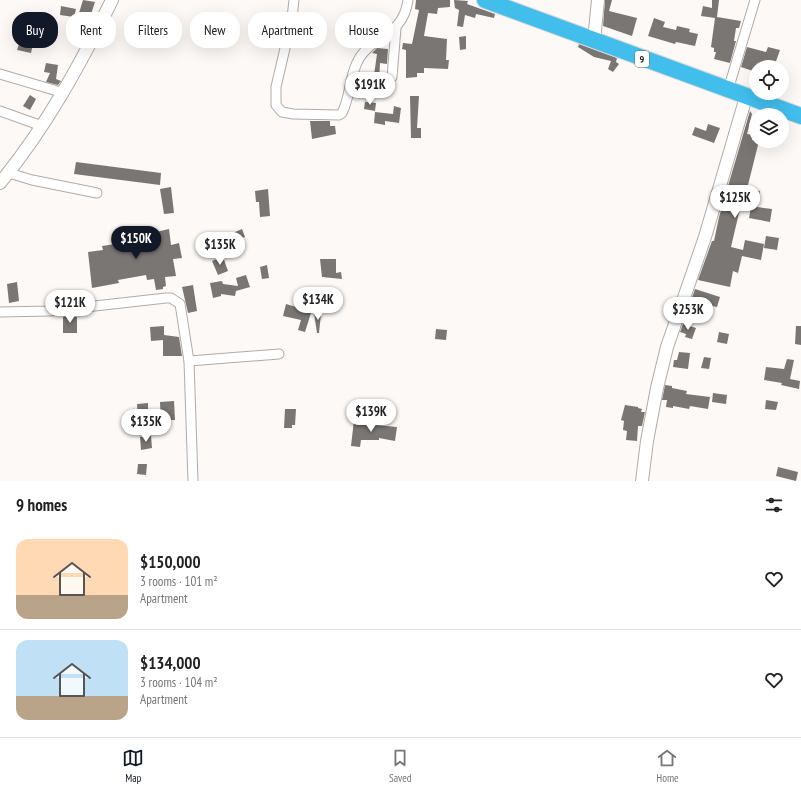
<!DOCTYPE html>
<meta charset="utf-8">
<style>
body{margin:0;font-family:"PT Sans Narrow",sans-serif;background:#f6f6f6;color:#222;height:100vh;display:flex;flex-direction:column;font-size:15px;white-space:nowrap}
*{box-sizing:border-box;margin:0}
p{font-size:13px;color:#767676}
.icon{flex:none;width:22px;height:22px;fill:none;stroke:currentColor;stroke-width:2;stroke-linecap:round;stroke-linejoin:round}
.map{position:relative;height:481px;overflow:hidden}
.drawer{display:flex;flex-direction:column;background:#fff;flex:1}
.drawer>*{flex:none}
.guide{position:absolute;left:12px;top:12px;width:400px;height:36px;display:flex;gap:8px}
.buttons{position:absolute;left:749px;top:60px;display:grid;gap:8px}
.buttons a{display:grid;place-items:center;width:40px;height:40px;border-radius:50%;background:#fff;box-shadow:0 4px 16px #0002;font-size:20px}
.price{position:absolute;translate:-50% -34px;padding:0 9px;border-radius:14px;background:#fff;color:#222;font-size:13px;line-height:26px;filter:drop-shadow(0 1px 2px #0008)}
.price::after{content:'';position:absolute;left:50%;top:24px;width:12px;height:9px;margin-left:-6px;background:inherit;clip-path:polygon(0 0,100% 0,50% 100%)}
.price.selected{background:#111827;color:#fff}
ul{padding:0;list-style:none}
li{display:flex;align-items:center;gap:12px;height:100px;padding:0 16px}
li+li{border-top:1px solid #e0e0e0}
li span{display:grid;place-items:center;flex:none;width:112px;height:80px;border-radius:12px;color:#555}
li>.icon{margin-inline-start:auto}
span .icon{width:48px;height:48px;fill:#fffc;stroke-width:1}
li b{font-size:17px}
h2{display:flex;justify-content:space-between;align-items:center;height:48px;padding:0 16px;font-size:17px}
.pill{padding:0 14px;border-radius:16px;background:#fff;box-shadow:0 4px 16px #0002;font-size:14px;line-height:36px}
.pill.selected{background:#111827;color:#fff}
.tabs{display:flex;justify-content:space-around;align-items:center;height:56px;border-top:1px solid #e0e0e0;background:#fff;font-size:11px;color:#767676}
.tabs a{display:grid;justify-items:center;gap:2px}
.tabs .selected{color:#111827}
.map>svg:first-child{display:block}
.building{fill:#7a7673}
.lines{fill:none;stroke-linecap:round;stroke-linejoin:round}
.street-casing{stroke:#b0aba9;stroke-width:11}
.secondary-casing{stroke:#b0aba9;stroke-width:14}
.highway-casing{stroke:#d8d7d7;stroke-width:18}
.street{stroke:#fff;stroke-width:9}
.secondary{stroke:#fff;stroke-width:12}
.highway{stroke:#42beed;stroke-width:16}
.labels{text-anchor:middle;stroke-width:3.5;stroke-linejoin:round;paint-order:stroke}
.shield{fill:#fff;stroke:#666464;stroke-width:1}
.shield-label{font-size:10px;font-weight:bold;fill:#242221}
</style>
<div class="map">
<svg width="801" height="481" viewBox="0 0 801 481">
<rect width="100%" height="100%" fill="#fdf9f6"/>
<g class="building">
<polygon points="83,0 95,2 90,17 79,13"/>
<polygon points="416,0 450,0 450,7 438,8 437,14 428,13 424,36 447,39 446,60 449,60 448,69 424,68 424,73 417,73 417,77 406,78 406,50 402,49 403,43 412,44 419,10 415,9"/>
<polygon points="454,0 468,1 467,4 495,14 494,18 476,14 475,18 465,15 463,27 457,26 459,10 455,8"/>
<polygon points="605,0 612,0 609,11 637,18 632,36 603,26"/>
<polygon points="712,0 719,0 717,17 741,21 739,28 736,28 734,41 736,41 730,63 714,59 716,52 714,52 714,48 711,47 715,18 701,16 703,6 712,8"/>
<polygon points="61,6 76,9 74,17 60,15"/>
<polygon points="654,18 665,22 663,27 676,30 677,26 690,29 689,32 698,34 695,46 676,42 675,44 648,36"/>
<polygon points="466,36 466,49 460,50 459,37"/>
<polygon points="20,41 33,44 31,53 17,50"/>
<polygon points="579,44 617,58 616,62 619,64 613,72 608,69 611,61 594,57 578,47"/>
<polygon points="747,47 766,52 768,47 780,50 774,67 756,67 756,72 741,67"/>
<polygon points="377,48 388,49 387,64 380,63 379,82 373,82 377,54 372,53"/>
<polygon points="46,63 58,65 56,79 61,81 58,85 46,82 50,73 44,72"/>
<polygon points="30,95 36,99 30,110 23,106"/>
<polygon points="410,96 419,96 417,128 421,128 421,138 411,138"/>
<polygon points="365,102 376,103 375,111 364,109"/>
<polygon points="394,106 401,108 399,123 385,121 385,125 374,123 375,112 393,114"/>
<polygon points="750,111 752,114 747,134 753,135 752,140 759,141 747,189 760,191 757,207 772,209 770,222 749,218 752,202 742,200 731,247 743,250 745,240 764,244 761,260 742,256 738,273 733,271 730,287 698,280 712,241 714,241 719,217"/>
<polygon points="310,121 330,121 330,126 335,126 336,134 312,139"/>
<polygon points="708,124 720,128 714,143 692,135 695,127 706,131"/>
<polygon points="76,162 161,173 160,185 74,174"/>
<polygon points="171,187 174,213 164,214 160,189"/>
<polygon points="268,189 270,216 260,217 259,202 256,202 255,191"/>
<polygon points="169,229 171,245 179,243 182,258 173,259 176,276 165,277 166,286 163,287 163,289 156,290 154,279 147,280 146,275 118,280 119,283 92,288 88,252 103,250 102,246 122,243 121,240"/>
<polygon points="242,229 245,237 230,242 230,245 221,247 217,235 227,233 228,235"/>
<polygon points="766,236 779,238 777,250 764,248"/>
<polygon points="223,257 228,271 218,275 212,261"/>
<polygon points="320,259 336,259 336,273 341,272 342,279 322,277"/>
<polygon points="267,265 269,278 262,279 260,267"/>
<polygon points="246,275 250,287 236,291 235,296 221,294 221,296 213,298 210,283 222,281 223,284 238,286 236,278"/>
<polygon points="17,282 19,301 9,303 7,284"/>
<polygon points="193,285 197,311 188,313 182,287"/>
<polygon points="695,289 720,297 717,307 708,305 707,307 691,301"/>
<polygon points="297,302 306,304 304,312 311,313 305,332 298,330 301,320 283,316 286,304 296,307"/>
<polygon points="314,313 321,314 319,333 317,333"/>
<polygon points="73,314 73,317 77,317 77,333 63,333 63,317"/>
<polygon points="683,324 696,328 692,339 685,337 686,334 680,332"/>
<polygon points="164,326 164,335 179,337 182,356 163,356 163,340 151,341 150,327"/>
<polygon points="796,326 801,326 801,345 795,344"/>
<polygon points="436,329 447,330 446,340 435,339"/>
<polygon points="719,332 729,334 727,344 717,342"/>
<polygon points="679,352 690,353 688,369 673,367 674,360 677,360"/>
<polygon points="704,357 711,358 709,369 701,368"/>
<polygon points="787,359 794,360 790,379 800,381 799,389 781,385 782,383 764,380 766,367 784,369"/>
<polygon points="665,385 672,386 672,388 687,391 686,394 710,397 708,409 690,406 689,409 673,406 673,408 666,407 667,400 662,400"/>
<polygon points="713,393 727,395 726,404 712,402"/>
<polygon points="766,400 778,402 776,410 765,409"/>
<polygon points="174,401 175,420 167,420 167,424 161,424 160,402"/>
<polygon points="148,403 148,423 140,424 140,420 138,420 137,404"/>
<polygon points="625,405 638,407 638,408 642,409 641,412 645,412 642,426 638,426 637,441 626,440 627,431 623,430 624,421 621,420"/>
<polygon points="285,409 296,409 295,425 292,425 292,428 284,428"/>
<polygon points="354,420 364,421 364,424 397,427 395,441 379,438 379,440 361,440 360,447 351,446"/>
<polygon points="151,436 152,448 141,450 140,437"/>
<polygon points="138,464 147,464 146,475 137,474"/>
<polygon points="778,467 798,472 796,481 776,476"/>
</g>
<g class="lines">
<defs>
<g id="street">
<path d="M294,0L292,18L276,87V105L282,112L293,114L339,115L342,113C351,96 349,74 360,57C376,33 403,36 408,0"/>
<polyline points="0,74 64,93"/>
<polyline points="392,77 396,28"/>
<polyline points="728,90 755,0"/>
<polyline points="0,111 42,126"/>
<polyline points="9,173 32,180 97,193"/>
<polyline points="0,312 50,311 166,298 171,298 180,304 189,361 193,481"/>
<polyline points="189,361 279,354"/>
</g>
<g id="secondary">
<polyline points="594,41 598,0"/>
<path d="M0,183C46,127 80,65 112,0"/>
<polyline points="642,481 647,441 657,388 667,347 705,237 746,97"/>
</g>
<polyline id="highway" points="485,0 801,116"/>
</defs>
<use href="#street" class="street-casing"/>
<use href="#secondary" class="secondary-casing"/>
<use href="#highway" class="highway-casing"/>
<use href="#street" class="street"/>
<use href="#secondary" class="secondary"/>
<use href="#highway" class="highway"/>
</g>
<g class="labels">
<rect class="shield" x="635" y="51" width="14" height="16" rx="3"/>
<g class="shield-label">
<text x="642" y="63">9</text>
</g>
</g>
</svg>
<div class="buttons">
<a><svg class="icon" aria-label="locate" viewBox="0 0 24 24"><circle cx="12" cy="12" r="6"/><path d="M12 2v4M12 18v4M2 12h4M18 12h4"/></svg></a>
<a><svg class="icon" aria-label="layers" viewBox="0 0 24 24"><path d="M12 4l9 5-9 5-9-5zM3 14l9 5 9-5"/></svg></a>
</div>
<b class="price" style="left:370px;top:106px">$191K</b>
<b class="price" style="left:735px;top:219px">$125K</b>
<b class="price selected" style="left:136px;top:260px">$150K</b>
<b class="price" style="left:220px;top:266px">$135K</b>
<b class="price" style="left:318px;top:321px">$134K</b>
<b class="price" style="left:70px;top:324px">$121K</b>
<b class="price" style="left:688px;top:331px">$253K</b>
<b class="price" style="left:371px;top:433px">$139K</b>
<b class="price" style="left:146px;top:443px">$135K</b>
<div class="guide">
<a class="pill selected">Buy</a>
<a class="pill">Rent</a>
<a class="pill">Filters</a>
<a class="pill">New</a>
<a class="pill">Apartment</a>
<a class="pill">House</a>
</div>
</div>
<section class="drawer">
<h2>9 homes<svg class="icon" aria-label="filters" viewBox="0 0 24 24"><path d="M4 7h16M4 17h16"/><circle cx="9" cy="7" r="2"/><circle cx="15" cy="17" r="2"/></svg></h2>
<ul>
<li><span style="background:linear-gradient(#ffd9b3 70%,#b9a48a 0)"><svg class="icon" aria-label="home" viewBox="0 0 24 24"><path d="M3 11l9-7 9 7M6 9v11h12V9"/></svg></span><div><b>$150,000</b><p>3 rooms · 101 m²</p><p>Apartment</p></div><svg class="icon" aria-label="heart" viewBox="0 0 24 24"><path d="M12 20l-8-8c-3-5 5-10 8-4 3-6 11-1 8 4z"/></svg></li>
<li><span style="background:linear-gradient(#bfe0f5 70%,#b9a48a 0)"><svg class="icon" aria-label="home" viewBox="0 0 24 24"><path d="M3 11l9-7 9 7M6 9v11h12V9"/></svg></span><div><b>$134,000</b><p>3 rooms · 104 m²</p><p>Apartment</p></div><svg class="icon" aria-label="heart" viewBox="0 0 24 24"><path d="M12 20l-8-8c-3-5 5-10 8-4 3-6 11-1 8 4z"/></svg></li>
</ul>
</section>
<nav class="tabs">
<a class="selected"><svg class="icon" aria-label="map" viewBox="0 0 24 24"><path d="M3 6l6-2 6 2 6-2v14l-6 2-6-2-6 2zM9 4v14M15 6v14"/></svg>Map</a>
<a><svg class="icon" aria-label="saved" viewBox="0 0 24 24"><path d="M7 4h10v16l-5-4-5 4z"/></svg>Saved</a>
<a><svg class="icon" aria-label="home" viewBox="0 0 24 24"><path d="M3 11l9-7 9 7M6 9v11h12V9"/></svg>Home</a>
</nav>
